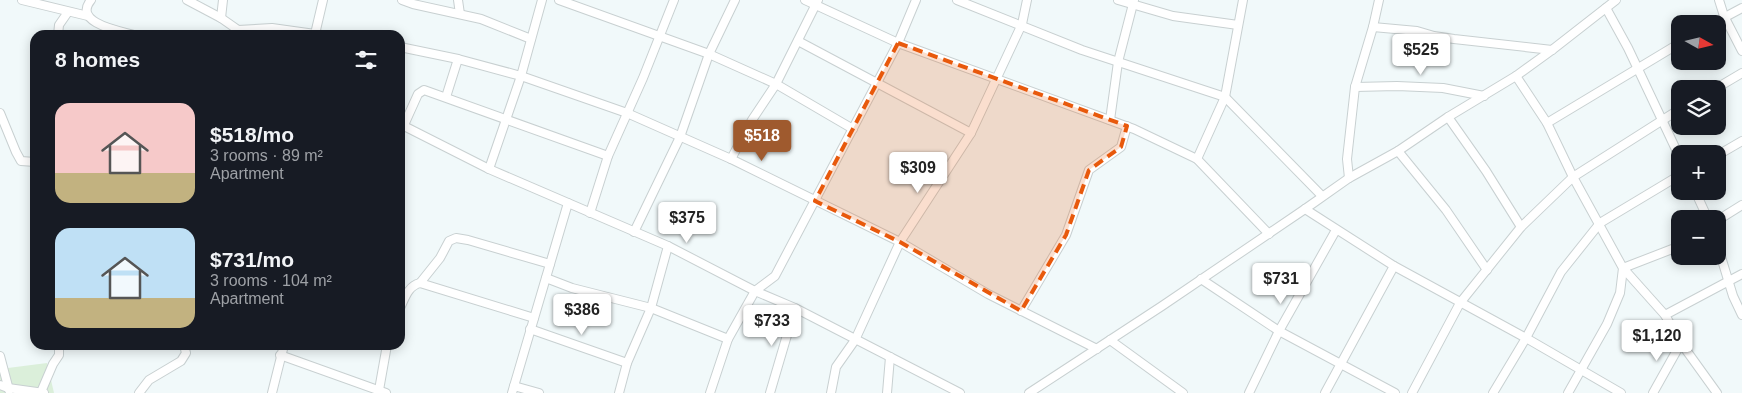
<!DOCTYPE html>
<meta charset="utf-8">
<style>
body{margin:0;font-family:Helvetica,sans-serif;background:#20242c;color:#f1f3f6;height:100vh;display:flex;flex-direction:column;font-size:19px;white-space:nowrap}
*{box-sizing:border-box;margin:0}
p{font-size:16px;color:#9ea1a6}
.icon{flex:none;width:28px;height:28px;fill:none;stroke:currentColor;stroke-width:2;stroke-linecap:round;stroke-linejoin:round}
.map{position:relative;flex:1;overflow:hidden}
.drawer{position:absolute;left:30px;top:30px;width:375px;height:320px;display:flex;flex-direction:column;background:#171b24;border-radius:15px;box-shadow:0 2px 12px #0003}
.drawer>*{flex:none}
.needle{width:32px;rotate:98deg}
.buttons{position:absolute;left:1671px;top:15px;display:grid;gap:10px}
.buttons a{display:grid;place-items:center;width:55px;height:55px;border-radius:10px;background:#171b24;box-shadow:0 2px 12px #0003;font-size:25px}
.price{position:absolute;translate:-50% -42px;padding:0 11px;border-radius:5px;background:#fff;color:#222;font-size:16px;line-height:32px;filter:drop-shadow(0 1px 2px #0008)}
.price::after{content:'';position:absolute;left:50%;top:30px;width:15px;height:11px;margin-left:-8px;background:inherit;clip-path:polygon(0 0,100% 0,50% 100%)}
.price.selected{background:#9f5a2e;color:#fff}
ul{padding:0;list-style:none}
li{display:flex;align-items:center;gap:15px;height:125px;padding:0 25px}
li span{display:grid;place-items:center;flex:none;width:140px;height:100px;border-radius:15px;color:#555}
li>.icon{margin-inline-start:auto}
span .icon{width:60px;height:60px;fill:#fffc;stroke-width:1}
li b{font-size:21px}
h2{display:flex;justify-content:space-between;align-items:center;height:60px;padding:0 25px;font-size:21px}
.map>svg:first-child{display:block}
.green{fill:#dbefda}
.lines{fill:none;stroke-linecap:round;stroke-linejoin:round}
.minor-casing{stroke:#c8d0d1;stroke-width:10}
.minor{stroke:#fff;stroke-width:8}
.marked{fill:#e8590c;fill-opacity:0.2;stroke:#e8590c;stroke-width:4;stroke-dasharray:10 6;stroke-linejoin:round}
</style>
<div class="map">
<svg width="1742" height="393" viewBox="0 0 1742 393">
<rect width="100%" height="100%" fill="#f1f9fa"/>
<polygon class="green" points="47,363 54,393 0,393 0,369"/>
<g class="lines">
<defs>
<g id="minor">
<polyline points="22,0 88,16"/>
<path d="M91,0C72,23 120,31 134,35"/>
<polyline points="187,0 221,18 241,32"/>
<polyline points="402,0 413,4 481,19 531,39"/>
<polyline points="458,0 460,14"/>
<polyline points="559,0 709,54 776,84 853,129"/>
<polyline points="805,0 898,43 1134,129 1197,159 1269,234"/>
<polyline points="957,0 1082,50 1225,97 1322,196"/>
<polyline points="1118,0 1173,16 1238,25"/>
<polyline points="1719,0 1724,16 1742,51"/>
<polyline points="1606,8 1628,48 1680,158"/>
<polyline points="221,18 223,0"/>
<polyline points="1712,24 1742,8"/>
<polyline points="1373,27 1417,31 1434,36 1454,39 1552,50"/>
<polyline points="238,30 272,28 322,35"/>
<polyline points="315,34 323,0"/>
<polyline points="58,35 59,25 68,12"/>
<polyline points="798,41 971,133"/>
<polyline points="400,47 458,59 521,76 627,113 731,159 900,242 988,294 1097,349"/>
<polyline points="1516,76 1547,123 1573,177 1623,268 1620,293 1607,324 1568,393"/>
<polyline points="1355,87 1397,86 1443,88 1484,96"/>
<polyline points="1715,89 1742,73"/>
<polyline points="446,97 458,59"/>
<polyline points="0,113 16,152 21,161 35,162"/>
<polyline points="1448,117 1486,171 1521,227"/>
<polyline points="1110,120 1118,62 1134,0"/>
<polyline points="1547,123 1680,43"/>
<polyline points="400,124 489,169 668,246 755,291 795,308 960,393"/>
<polyline points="400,128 404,125 418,94 424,90 608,156"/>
<polyline points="1398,151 1446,210 1487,270"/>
<polyline points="1718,155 1742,141"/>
<polyline points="731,159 752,120 776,84 818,0"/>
<polyline points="1197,159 1225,97 1243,0"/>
<polyline points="489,169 521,76 542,0"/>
<polyline points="1349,178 1347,159 1355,87 1373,27 1379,0"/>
<polyline points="1695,191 1708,219"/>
<polyline points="1305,209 1394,266"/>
<polyline points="590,213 608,156 643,78 674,0"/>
<polyline points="1718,220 1742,205"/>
<polyline points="634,232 680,137 709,54 735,0"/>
<polyline points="1680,246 1623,268 1665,315 1681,343 1717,393"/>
<polyline points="1718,247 1733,296 1742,315"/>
<polyline points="546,278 572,288 651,308 728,339"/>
<polyline points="1201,279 1279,331 1395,393"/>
<polyline points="420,283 440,258 449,241 456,238 468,240 550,264"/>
<path d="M400,308C405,298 408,286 420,283L534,318"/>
<polyline points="1021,311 1066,235 1089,170 1121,147 1127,126"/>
<polyline points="1665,315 1742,274"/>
<polyline points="530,329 627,363"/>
<polyline points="1110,340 1183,393"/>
<polyline points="280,355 386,393"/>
<polyline points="0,356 9,390"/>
<polyline points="0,385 8,388 44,393"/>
<polyline points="514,386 539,393"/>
<polyline points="41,392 53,364 59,355 59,345"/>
<polyline points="139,393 149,380 181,361 186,353 184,345"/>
<polyline points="272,393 284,345"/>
<polyline points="380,393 379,390 387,345"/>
<polyline points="512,393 568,203"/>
<polyline points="619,393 627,363 651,308 668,246"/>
<polyline points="710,393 728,339 755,291 775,276 898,43 916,0"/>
<polyline points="770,393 795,308"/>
<polyline points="831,393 836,367 855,340 900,242 971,133 1022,24 1027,0"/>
<polyline points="887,393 890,357"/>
<polyline points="1029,393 1162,306 1305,209 1349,178 1398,151 1448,117 1516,76 1552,50 1616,0"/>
<polyline points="1249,393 1279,331 1336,230"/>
<polyline points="1325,393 1394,266 1526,338 1621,393"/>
<polyline points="1412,393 1460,303 1521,227 1573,177 1680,109"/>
<polyline points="1493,393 1526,338 1561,272 1600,223 1680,175"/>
<polyline points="1653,393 1681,343"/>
</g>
</defs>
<use href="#minor" class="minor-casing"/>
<use href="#minor" class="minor"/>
</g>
<path class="marked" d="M898,43L1127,126L1121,147L1089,170L1066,235L1021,311L900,242L815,201Z"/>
</svg>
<div class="buttons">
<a><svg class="needle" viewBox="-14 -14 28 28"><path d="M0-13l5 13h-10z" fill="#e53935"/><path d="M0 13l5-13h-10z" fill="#9ea1a6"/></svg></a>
<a><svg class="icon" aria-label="layers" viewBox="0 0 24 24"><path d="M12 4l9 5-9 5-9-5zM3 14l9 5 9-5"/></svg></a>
<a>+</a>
<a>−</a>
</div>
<b class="price" style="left:1421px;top:76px">$525</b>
<b class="price selected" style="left:762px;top:162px">$518</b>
<b class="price" style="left:918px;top:194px">$309</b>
<b class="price" style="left:687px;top:244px">$375</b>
<b class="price" style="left:1281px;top:305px">$731</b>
<b class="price" style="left:582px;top:336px">$386</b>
<b class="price" style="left:772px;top:347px">$733</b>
<b class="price" style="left:1657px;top:362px">$1,120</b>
<section class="drawer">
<h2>8 homes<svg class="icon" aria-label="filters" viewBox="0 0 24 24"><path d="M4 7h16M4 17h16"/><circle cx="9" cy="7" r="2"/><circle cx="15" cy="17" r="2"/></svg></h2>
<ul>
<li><span style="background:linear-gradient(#f6c9c9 70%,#c2b280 0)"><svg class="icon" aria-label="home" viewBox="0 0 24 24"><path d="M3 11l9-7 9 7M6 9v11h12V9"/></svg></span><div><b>$518/mo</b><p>3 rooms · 89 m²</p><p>Apartment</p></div></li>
<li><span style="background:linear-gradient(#bfe0f5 70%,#c2b280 0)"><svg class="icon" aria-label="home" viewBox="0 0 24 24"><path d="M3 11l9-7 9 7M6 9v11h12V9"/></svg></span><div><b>$731/mo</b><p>3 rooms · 104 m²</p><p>Apartment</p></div></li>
</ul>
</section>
</div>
